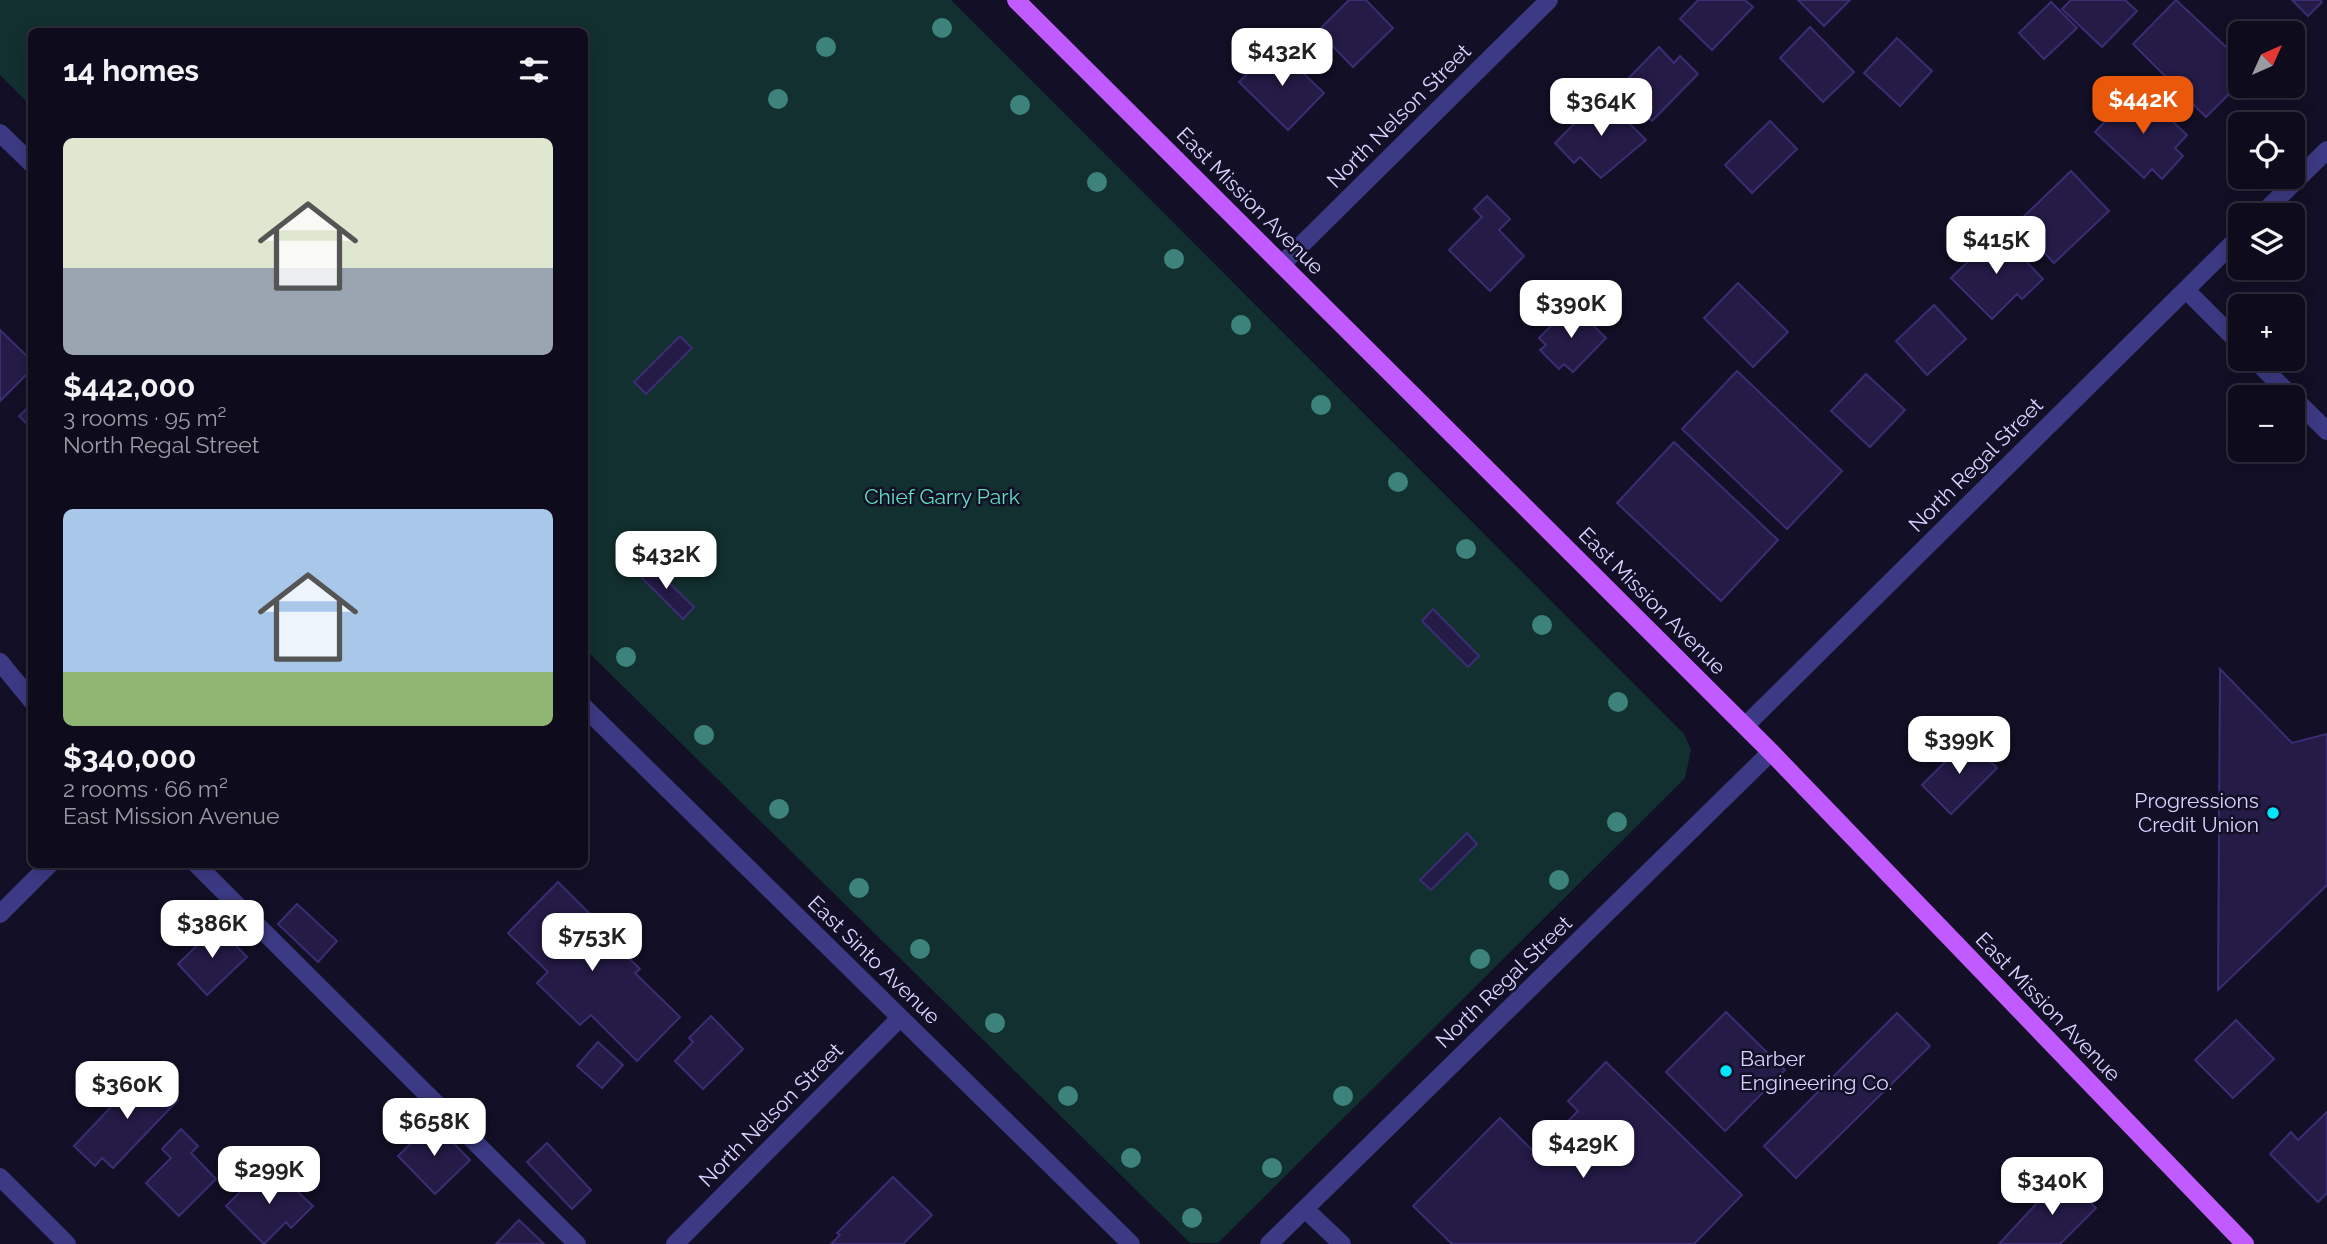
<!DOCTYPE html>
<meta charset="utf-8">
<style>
body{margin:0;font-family:Raleway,sans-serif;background:#1c1929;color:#f1f3f6;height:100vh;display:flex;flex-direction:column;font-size:26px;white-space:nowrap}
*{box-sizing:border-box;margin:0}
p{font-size:23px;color:#9b9ba3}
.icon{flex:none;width:38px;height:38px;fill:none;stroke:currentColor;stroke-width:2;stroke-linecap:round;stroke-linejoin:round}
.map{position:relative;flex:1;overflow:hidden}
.side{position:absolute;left:28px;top:28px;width:560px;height:840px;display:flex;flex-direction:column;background:#0e0b1c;border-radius:10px;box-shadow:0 4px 18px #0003,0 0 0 2px #2e2b3b}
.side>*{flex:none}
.needle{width:46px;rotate:45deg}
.controls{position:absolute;left:2228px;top:21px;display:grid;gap:14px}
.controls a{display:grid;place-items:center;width:77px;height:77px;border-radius:10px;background:#0e0b1c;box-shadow:0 4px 18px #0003,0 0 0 2px #2e2b3b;font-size:35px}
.price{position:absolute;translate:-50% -60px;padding:0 16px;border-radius:14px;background:#fff;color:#222;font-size:23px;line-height:46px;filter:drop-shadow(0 2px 4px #0008)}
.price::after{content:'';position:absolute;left:50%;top:42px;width:21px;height:16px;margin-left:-10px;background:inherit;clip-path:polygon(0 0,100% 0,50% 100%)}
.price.on{background:#ea580c;color:#fff}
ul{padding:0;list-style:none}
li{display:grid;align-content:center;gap:14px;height:371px;padding:0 35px}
li span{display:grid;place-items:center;height:217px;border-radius:10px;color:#555}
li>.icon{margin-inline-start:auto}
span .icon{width:126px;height:126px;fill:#fffc;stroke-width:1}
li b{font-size:30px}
h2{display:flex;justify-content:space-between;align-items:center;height:84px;padding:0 35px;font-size:30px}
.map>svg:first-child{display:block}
.green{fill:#12302f}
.building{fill:#241b47;stroke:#3b2d73;stroke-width:2}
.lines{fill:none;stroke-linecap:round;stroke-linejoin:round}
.lane{stroke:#3d3a85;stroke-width:18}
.street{stroke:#3d3a85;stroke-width:18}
.primary{stroke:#c25bff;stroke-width:18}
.tree{fill:#3d827b}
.poi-dot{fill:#00e5ff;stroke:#130f26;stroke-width:2.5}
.labels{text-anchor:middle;stroke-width:5;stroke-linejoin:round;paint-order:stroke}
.street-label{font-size:21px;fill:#d9d4ff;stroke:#130f26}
.park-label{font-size:21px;fill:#5fe0c0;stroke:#130f26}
.poi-label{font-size:21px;fill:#d9d4ff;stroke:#130f26;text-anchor:end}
</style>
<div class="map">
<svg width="2327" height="1244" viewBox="0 0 2327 1244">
<rect width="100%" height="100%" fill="#130f26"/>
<polygon class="green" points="0,0 951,0 1684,734 1691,750 1685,778 1218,1243 1190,1243 585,649 584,32 32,32 31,106 0,75"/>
<g class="building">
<polygon points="1349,0 1366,0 1393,28 1353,67 1318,31"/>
<polygon points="1698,0 1745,0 1753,7 1712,50 1680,19"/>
<polygon points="1798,0 1850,0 1824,26"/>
<polygon points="2071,0 2125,0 2137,11 2102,47 2062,9"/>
<polygon points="2176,0 2240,60 2240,83 2206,117 2133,44"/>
<polygon points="2292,0 2320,0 2322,2 2308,16"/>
<polygon points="2051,2 2077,28 2044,59 2019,33"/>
<polygon points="1810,27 1854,72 1823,102 1780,58"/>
<polygon points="1897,38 1932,71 1900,106 1864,73"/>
<polygon points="1275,46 1324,93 1288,130 1239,82"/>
<polygon points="1659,47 1674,63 1680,56 1698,74 1652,121 1619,88"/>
<polygon points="2137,88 2187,135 2175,148 2183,156 2162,179 2152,169 2144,178 2095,132"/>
<polygon points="1602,96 1646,140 1601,178 1580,157 1574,163 1555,143"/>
<polygon points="1770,121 1797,149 1752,193 1725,165"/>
<polygon points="2071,171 2109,211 2054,263 2016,224"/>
<polygon points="1487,196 1510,219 1499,230 1524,256 1490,291 1449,250 1482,217 1474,209"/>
<polygon points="1998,232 2043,279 2022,299 2017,294 1992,319 1951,278"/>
<polygon points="1738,283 1788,332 1753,367 1704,318"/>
<polygon points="1572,305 1606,338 1573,372 1564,364 1559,369 1540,350 1546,345 1539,338"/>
<polygon points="1934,305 1966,339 1927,375 1896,341"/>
<polygon points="0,330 32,361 32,369 0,401"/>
<polygon points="680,336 692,348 646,394 634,382"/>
<polygon points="1737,371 1842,471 1787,529 1682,429"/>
<polygon points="1866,374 1905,410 1870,447 1831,411"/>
<polygon points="32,404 32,429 19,416"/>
<polygon points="1674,442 1778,540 1721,601 1617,503"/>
<polygon points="649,563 694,607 683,619 638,574"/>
<polygon points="1433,609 1479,656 1468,667 1422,621"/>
<polygon points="2220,669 2292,743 2327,734 2327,885 2218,990"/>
<polygon points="1968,739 1997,768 1951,814 1922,785"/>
<polygon points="1467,833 1477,844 1431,890 1420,880"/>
<polygon points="558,882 601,925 598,928 640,969 635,973 680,1017 637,1061 591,1015 580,1025 537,983 548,972 508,933"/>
<polygon points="297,904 337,941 318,962 278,924"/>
<polygon points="217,926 247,957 207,995 178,964"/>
<polygon points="1726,1012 1785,1070 1725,1131 1666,1072"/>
<polygon points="1897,1013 1930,1046 1796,1178 1764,1146"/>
<polygon points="711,1016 743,1049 703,1089 675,1061 693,1042 689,1038"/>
<polygon points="2236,1020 2274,1059 2233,1098 2195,1060"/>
<polygon points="598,1042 623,1065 602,1088 577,1066"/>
<polygon points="1606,1062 1742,1195 1694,1244 1452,1244 1413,1206 1500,1118 1536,1154 1578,1111 1568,1101"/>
<polygon points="146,1070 178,1100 113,1168 102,1158 95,1166 74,1146"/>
<polygon points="2327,1112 2327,1193 2318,1202 2270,1154 2291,1132 2298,1140"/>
<polygon points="433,1122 470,1160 435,1194 398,1156"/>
<polygon points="181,1129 198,1146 191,1153 216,1179 179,1216 146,1183 171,1158 162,1149"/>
<polygon points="547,1143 591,1190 572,1209 527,1162"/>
<polygon points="272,1168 313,1206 291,1228 286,1222 264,1244 226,1206 251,1181 254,1185"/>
<polygon points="2063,1175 2096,1208 2060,1244 1999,1244"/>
<polygon points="893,1177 932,1215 903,1244 831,1244 840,1235 837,1233"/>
<polygon points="519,1220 544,1244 496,1244"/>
</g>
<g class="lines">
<g class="lane">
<polyline points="0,662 32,701"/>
<polyline points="196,864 577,1244"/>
</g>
<g class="street">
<polyline points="0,133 32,164"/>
<polyline points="2261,215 2327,150"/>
<polyline points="1282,264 1549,0"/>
<polyline points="2186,290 2240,344"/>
<polyline points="2254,359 2327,431"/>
<polyline points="584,707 1131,1244"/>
<polyline points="1745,726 2240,236"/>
<polyline points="0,914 50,864"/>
<polyline points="0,1177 67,1244"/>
<polyline points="1305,1209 1342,1244"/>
<polyline points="675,1244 900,1018"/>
<polyline points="1269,1244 1771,752"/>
</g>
<polyline class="primary" points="1016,0 1771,752 2245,1244"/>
</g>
<g class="tree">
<circle cx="942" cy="28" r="10"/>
<circle cx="826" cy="47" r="10"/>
<circle cx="778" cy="99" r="10"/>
<circle cx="1020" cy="105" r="10"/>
<circle cx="1097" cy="182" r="10"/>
<circle cx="1174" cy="259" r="10"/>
<circle cx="1241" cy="325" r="10"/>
<circle cx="1321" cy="405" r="10"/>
<circle cx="1398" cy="482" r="10"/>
<circle cx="1466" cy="549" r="10"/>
<circle cx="1542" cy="625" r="10"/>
<circle cx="626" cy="657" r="10"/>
<circle cx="1618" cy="702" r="10"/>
<circle cx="704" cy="735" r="10"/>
<circle cx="779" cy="809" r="10"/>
<circle cx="1617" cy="822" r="10"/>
<circle cx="1559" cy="880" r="10"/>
<circle cx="859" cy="888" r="10"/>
<circle cx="920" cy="949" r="10"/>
<circle cx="1480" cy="959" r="10"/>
<circle cx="995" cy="1023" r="10"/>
<circle cx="1068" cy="1096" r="10"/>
<circle cx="1343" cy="1096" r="10"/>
<circle cx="1131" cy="1158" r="10"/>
<circle cx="1272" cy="1168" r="10"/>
<circle cx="1192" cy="1218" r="10"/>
</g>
<g class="poi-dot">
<circle cx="2273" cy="813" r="7"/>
<circle cx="1726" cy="1071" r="7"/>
</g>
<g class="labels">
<g class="street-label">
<text transform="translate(1399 116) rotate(-45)" y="7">North Nelson Street</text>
<text transform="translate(1250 201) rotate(45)" y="7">East Mission Avenue</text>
<text transform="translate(1976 465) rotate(-45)" y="7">North Regal Street</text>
<text transform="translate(1652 601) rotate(45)" y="7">East Mission Avenue</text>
<text transform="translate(874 960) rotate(44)" y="7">East Sinto Avenue</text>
<text transform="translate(1504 982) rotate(-44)" y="7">North Regal Street</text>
<text transform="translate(2048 1007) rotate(46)" y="7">East Mission Avenue</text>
<text transform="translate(771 1115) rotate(-45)" y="7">North Nelson Street</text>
</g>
<g class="park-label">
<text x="942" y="504">Chief Garry Park</text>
</g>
<g class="poi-label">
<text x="2259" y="808">Progressions<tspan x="2259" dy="24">Credit Union</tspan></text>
<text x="1740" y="1066" text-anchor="start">Barber<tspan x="1740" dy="24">Engineering Co.</tspan></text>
</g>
</g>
</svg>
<div class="controls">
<a><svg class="needle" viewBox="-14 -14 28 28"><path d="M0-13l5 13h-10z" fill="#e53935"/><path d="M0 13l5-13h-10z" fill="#9b9ba3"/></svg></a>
<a><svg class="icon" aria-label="locate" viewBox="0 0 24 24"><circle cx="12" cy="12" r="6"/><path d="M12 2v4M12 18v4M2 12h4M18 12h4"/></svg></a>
<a><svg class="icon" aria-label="layers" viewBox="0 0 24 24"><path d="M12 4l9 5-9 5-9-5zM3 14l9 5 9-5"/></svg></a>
<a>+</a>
<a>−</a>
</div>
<b class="price" style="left:1282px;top:88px">$432K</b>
<b class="price on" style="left:2143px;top:136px">$442K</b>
<b class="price" style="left:1601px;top:138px">$364K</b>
<b class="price" style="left:1996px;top:276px">$415K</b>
<b class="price" style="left:1571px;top:340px">$390K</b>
<b class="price" style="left:666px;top:591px">$432K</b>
<b class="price" style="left:1959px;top:776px">$399K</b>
<b class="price" style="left:212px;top:960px">$386K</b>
<b class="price" style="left:592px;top:973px">$753K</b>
<b class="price" style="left:127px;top:1121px">$360K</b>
<b class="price" style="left:434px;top:1158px">$658K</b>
<b class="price" style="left:1583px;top:1180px">$429K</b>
<b class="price" style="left:269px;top:1206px">$299K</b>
<b class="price" style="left:2052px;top:1217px">$340K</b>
<section class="side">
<h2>14 homes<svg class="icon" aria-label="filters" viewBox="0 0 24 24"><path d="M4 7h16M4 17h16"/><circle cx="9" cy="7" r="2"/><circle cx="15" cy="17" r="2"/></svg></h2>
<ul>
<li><span style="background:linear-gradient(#dfe7d0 60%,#9aa5b1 0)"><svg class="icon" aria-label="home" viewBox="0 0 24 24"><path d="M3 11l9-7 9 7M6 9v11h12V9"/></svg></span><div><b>$442,000</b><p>3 rooms · 95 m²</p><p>North Regal Street</p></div></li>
<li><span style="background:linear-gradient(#a9c7e8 75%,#8fb573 0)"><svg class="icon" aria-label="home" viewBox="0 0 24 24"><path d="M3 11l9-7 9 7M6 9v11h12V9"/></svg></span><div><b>$340,000</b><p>2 rooms · 66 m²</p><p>East Mission Avenue</p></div></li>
</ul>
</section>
</div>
